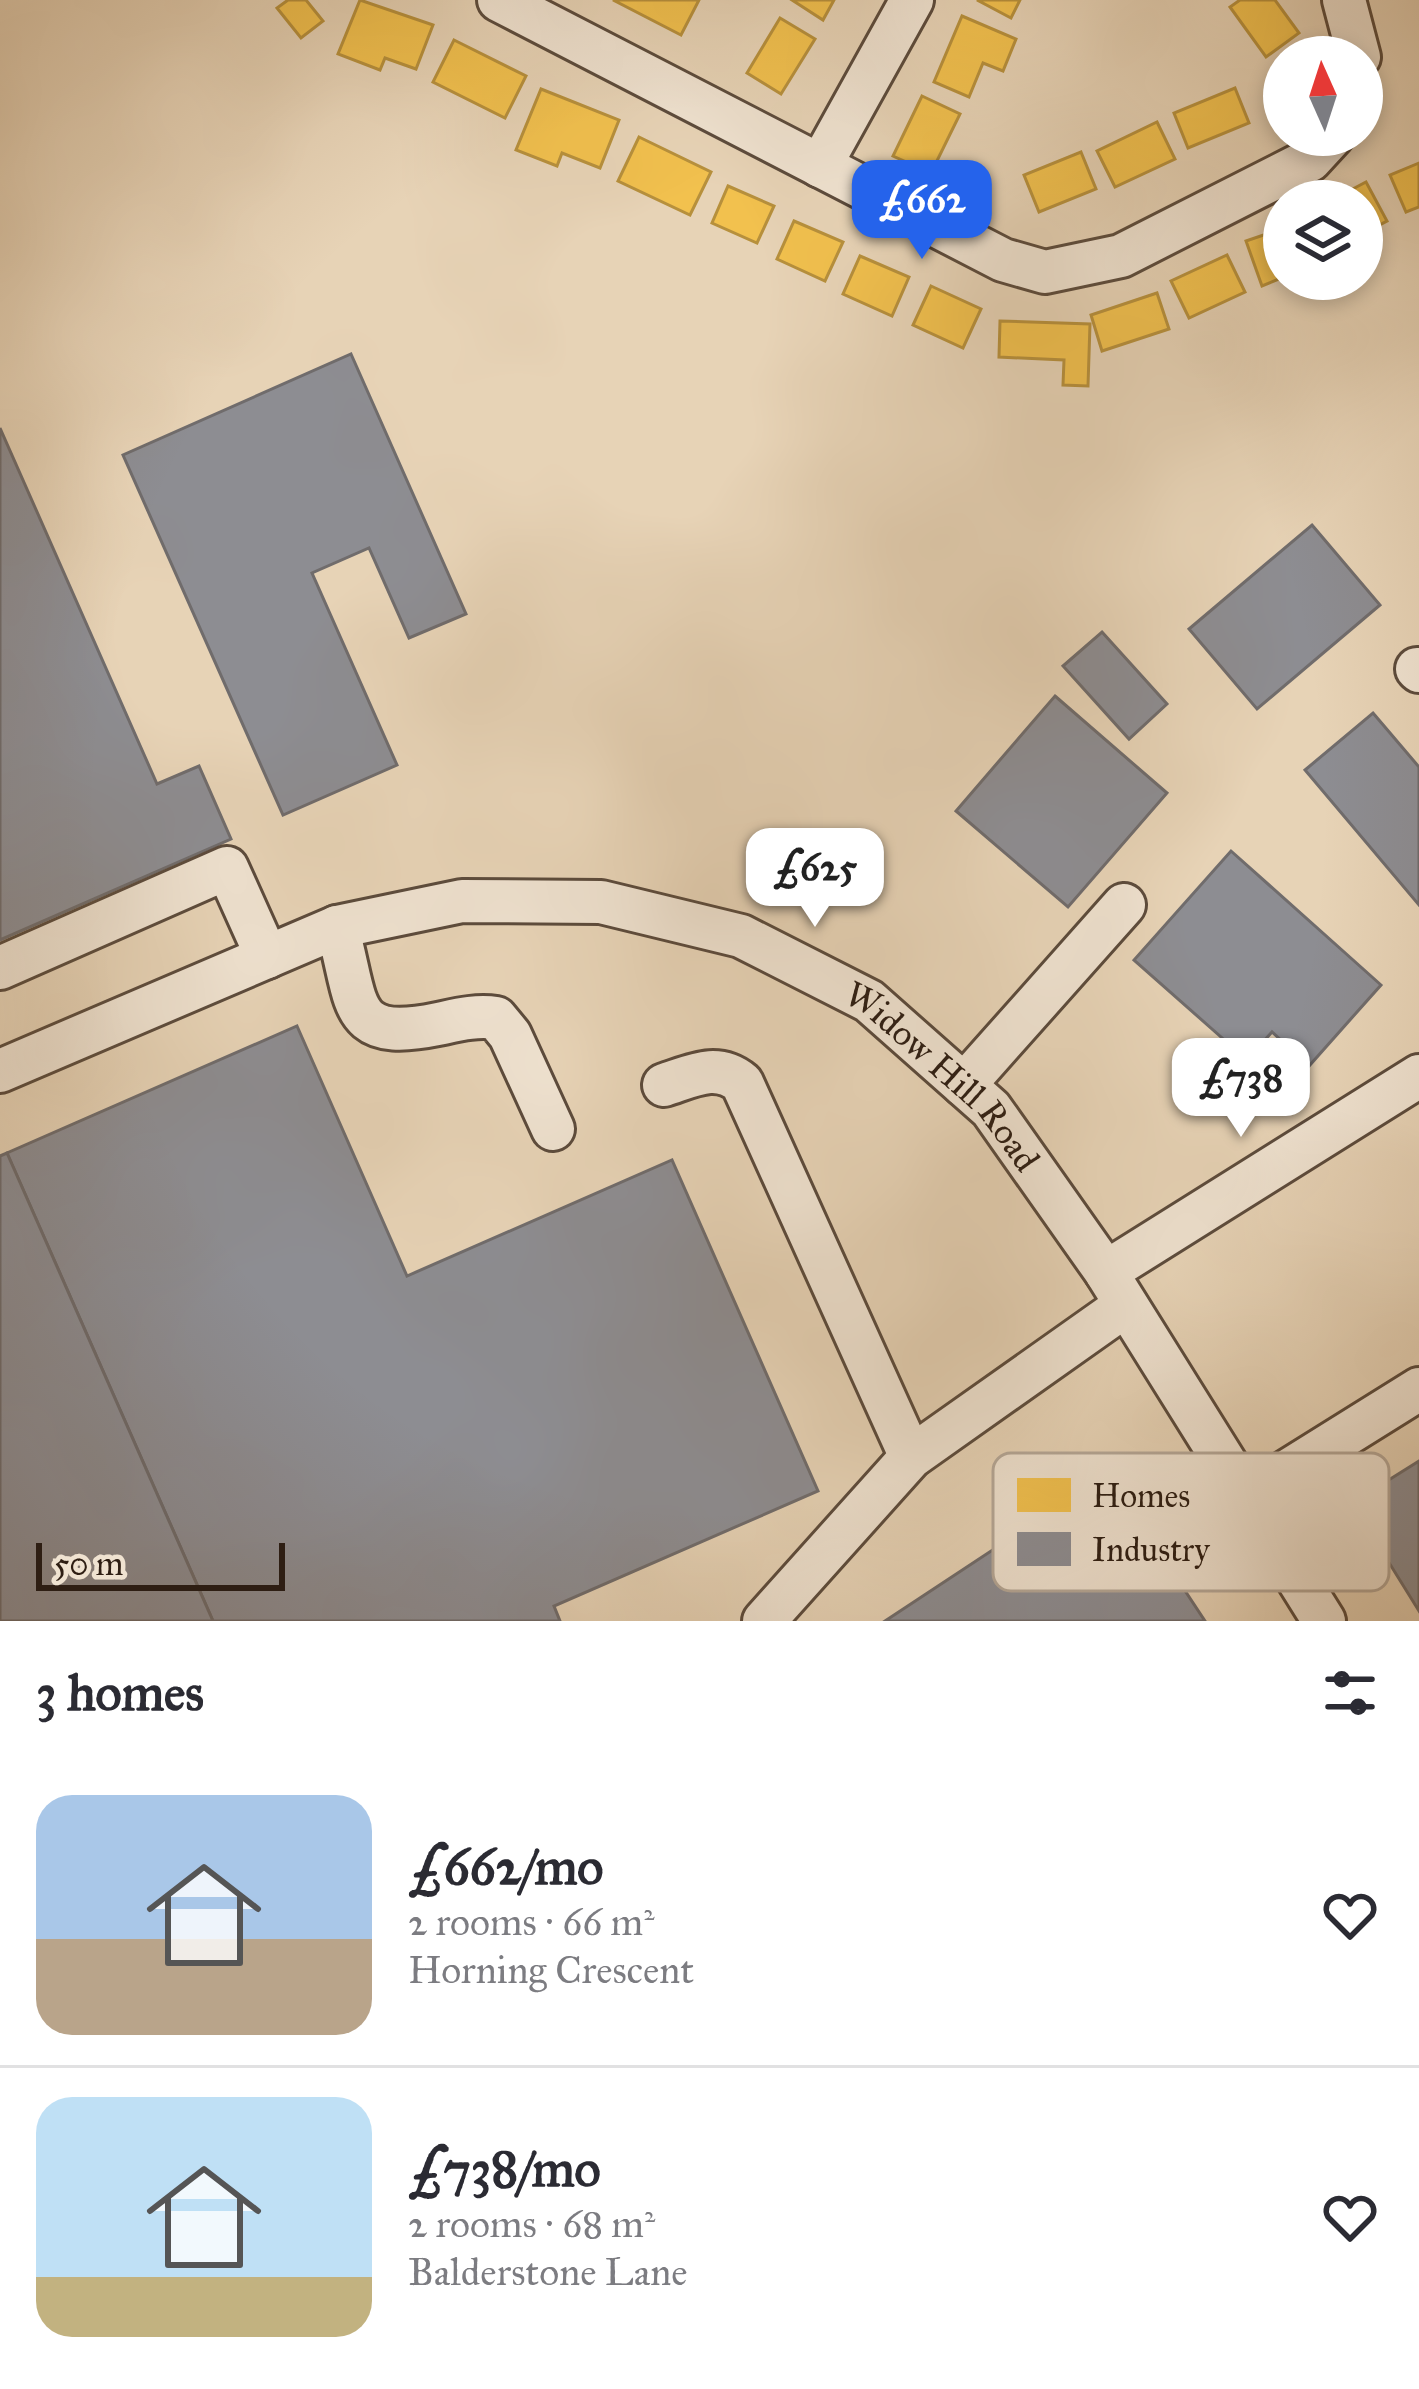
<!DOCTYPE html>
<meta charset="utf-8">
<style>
body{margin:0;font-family:"IM FELL Great Primer",serif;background:#f2f2f3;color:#2b2b33;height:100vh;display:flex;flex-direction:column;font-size:45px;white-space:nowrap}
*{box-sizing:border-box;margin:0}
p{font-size:39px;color:#7c7c81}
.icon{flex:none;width:66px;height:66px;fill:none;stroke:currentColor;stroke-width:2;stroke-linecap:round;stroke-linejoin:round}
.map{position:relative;height:1621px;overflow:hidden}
.side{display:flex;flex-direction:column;background:#fff;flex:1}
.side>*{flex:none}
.needle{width:78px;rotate:357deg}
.controls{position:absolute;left:1263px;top:36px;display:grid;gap:24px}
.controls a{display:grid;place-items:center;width:120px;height:120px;border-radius:50%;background:#fff;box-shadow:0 6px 18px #0003;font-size:60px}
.scale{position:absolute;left:36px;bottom:30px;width:249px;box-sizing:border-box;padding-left:12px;border:6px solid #2e1e13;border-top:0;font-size:33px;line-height:42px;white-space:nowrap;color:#2e1e13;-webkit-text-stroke:9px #efe2d0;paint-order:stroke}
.price{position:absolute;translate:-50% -102px;padding:0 27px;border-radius:24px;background:#fff;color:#222;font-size:39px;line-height:78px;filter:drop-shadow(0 3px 6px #0008)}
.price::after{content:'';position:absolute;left:50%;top:72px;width:36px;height:27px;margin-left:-18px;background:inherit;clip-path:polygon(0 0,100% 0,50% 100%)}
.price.active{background:#2563eb;color:#fff}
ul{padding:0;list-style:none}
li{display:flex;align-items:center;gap:36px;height:300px;padding:0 36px}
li+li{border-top:3px solid #e1e1e2}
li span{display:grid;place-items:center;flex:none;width:336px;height:240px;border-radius:36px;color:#555}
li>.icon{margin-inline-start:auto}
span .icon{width:144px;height:144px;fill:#fffc;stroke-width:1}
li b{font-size:51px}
h2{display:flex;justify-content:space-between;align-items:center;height:144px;padding:0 36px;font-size:51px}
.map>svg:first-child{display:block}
.homes{fill:#f2c14e;stroke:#b7903c;stroke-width:3}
.industry{fill:#8d8d92;stroke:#706c6c;stroke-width:3}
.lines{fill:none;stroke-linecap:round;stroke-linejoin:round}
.minor-casing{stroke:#5c4b3c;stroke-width:48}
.minor{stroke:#efe2d0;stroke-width:42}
.labels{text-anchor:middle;stroke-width:12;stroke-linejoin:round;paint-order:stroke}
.street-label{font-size:36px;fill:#2e1e13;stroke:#efe2d0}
.key{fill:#efe2d0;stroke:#b5a797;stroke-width:3}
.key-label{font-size:33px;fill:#2e1e13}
</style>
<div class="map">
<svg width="1419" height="1621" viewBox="0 0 1419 1621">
<rect width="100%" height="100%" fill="#e7d3b6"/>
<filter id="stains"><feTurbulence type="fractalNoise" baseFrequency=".00167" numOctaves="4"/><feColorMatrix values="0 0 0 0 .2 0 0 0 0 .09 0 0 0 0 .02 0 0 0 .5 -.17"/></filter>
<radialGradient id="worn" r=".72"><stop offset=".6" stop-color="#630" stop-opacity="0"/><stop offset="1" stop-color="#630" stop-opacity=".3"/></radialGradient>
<g class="homes">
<polygon points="288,0 306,0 323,21 301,38 277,8"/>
<polygon points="360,0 433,25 416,69 385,58 380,70 338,54"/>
<polygon points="613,0 699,0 681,35"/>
<polygon points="792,0 834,0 823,20"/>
<polygon points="977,0 1020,0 1011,18"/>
<polygon points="1240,0 1275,0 1299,33 1266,57 1230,7"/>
<polygon points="962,16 1016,39 1003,71 983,63 969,97 934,82"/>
<polygon points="780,18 815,39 781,94 747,73"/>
<polygon points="454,40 526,76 505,118 433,82"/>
<polygon points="1235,88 1249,123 1188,148 1174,113"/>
<polygon points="541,89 619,120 600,168 562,153 557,166 516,150"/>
<polygon points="922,96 960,114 931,173 893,156"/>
<polygon points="1157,122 1175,159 1115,187 1097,151"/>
<polygon points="639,137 711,172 690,215 618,181"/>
<polygon points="1081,152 1096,189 1039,212 1024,175"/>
<polygon points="1419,163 1419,207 1406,212 1390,175"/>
<polygon points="1366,182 1387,221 1362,234 1362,201 1330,201"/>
<polygon points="728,186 774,206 757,243 712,223"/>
<polygon points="794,221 843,242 825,281 777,259"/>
<polygon points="1284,228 1284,277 1262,286 1246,241"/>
<polygon points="1227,255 1245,292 1189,318 1171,281"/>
<polygon points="860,256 909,277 892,316 843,294"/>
<polygon points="931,286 981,309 963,348 913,325"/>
<polygon points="1157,293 1169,329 1102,351 1091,315"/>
<polygon points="1000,321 1090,324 1088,386 1063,385 1064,360 999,357"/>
</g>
<g class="industry">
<polygon points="351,354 466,614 409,638 369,548 312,573 397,765 283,815 123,455"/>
<polygon points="0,428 157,784 199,766 231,839 0,940"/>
<polygon points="1312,525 1380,605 1257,709 1189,629"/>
<polygon points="1102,632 1167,704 1129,739 1063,666"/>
<polygon points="1055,696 1167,793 1068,907 956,811"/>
<polygon points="1373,713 1419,767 1419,905 1305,770"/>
<polygon points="1231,851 1381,985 1309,1066 1272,1032 1247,1060 1134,960"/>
<polygon points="297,1026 407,1276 672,1160 818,1491 554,1606 560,1621 213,1621 7,1153"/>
<polygon points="7,1153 213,1621 0,1621 0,1156"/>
<polygon points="1419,1461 1419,1611 1352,1503"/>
<polygon points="1108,1474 1205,1621 885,1621"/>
</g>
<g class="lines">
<defs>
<g id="minor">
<polyline points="499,0 1003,260 1045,272 1121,256 1310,160 1333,135"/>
<polyline points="1344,0 1359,57"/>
<polyline points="820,166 912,0"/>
<polyline points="1417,669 1419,671"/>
<path d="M337,927C359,1003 345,1043 438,1024C457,1020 476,1015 496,1018L510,1035L553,1129"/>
<polyline points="0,968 227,868 267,957"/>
<path id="s1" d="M0,1071L337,927L462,901L601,902L741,936L869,1001L991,1109L1106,1272L1324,1621"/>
<path d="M664,1085C692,1076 717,1062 742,1083L911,1457"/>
<polyline points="964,1085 1124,905"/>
<polyline points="1106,1272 1419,1076"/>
<polyline points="1246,1497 1419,1389"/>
<polyline points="764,1621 911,1457 1126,1305"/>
</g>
</defs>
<use href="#minor" class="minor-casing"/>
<use href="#minor" class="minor"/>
</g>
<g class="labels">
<g class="street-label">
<text dy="13" stroke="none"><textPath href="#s1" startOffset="1026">Widow Hill Road</textPath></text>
</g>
</g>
<rect x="993" y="1453" width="396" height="138" rx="18" class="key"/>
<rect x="1017" y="1478" width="54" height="34" fill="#f2c14e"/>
<rect x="1017" y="1532" width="54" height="34" fill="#8d8d92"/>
<g class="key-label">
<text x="1092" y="1507">Homes</text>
<text x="1092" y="1561">Industry</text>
</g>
<rect width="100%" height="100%" filter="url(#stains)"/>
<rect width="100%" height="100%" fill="url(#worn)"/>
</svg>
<div class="controls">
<a><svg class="needle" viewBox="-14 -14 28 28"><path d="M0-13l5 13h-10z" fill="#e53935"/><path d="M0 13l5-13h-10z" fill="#7c7c81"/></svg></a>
<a><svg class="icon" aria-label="layers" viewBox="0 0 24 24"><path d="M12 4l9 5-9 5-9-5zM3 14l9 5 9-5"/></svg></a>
</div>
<div class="scale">50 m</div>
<b class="price active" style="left:922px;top:262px">£662</b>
<b class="price" style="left:815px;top:930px">£625</b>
<b class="price" style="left:1241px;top:1140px">£738</b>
</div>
<section class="side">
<h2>3 homes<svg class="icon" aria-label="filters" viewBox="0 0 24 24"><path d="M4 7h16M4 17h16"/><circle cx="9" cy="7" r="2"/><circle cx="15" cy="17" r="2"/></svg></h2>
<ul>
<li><span style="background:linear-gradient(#a9c7e8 60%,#b9a48a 0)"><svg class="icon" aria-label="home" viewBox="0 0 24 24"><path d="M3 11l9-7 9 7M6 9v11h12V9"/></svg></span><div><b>£662/mo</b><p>2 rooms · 66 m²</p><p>Horning Crescent</p></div><svg class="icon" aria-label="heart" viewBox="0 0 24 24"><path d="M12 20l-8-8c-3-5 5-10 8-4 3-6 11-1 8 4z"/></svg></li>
<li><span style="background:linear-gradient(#bfe0f5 75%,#c2b280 0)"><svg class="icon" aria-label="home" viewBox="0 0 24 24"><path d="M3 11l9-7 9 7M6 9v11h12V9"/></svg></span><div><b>£738/mo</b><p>2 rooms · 68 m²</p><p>Balderstone Lane</p></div><svg class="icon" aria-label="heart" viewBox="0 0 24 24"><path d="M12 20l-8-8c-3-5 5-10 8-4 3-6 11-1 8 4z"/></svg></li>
</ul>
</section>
